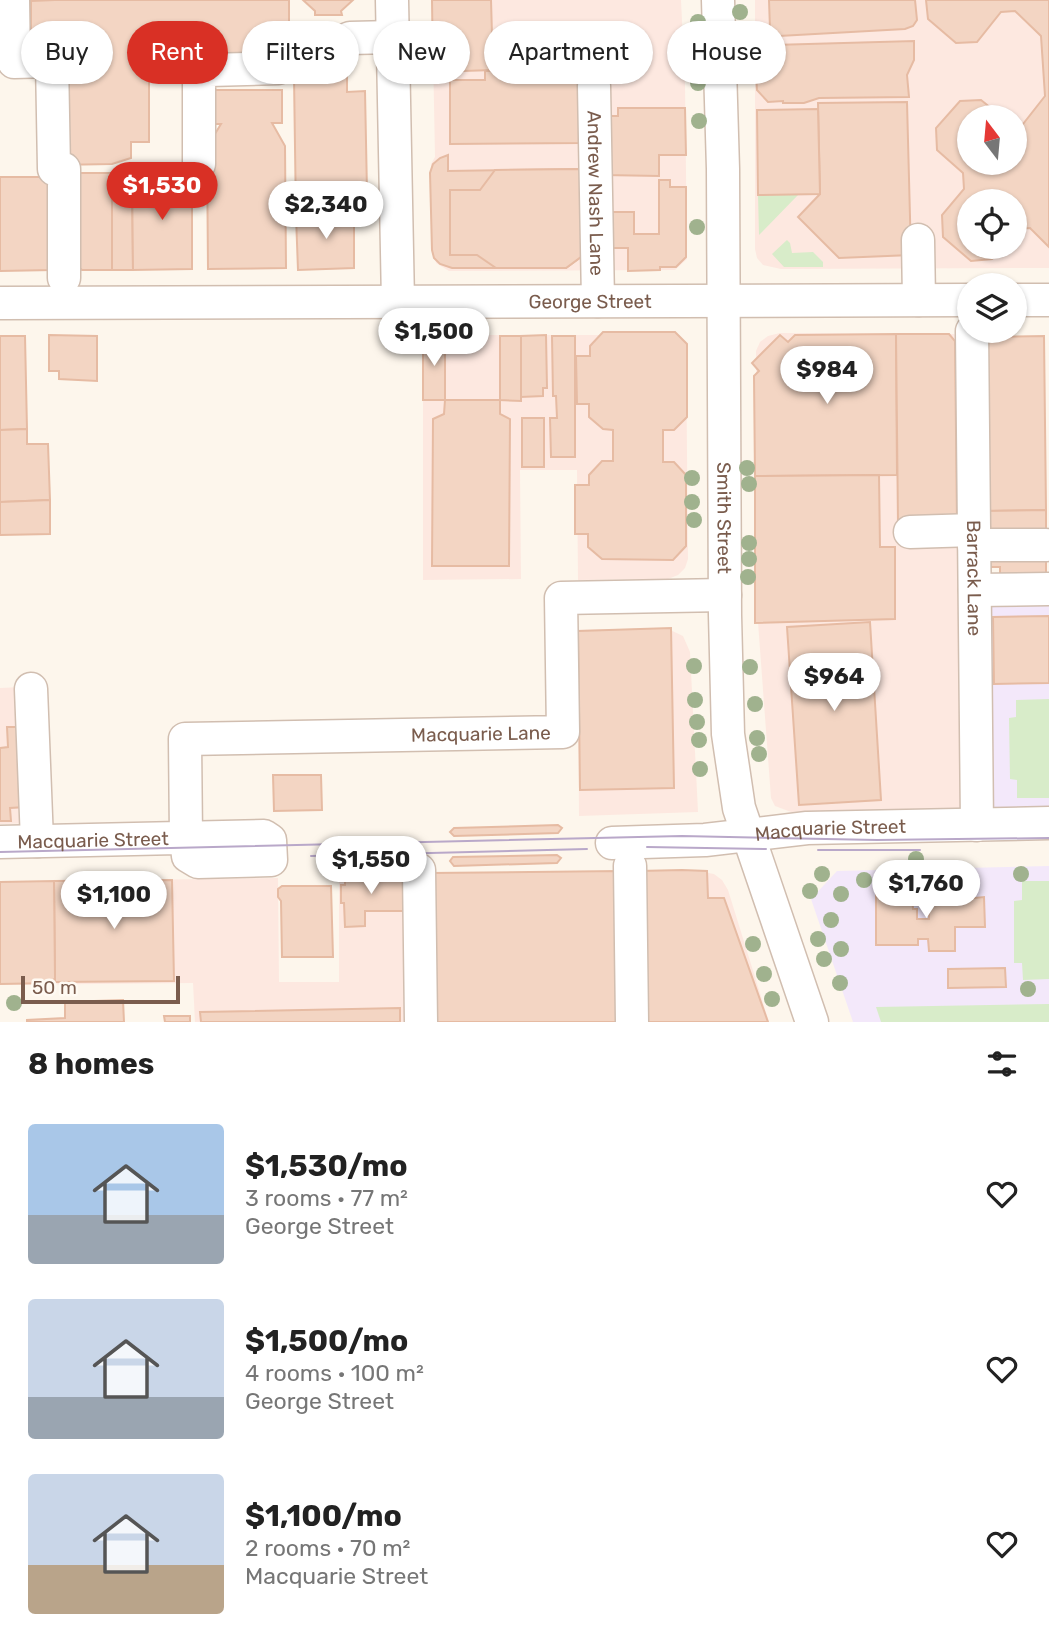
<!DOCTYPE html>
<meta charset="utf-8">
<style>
body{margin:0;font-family:Rubik,sans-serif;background:#f6f6f6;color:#222;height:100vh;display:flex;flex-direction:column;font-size:26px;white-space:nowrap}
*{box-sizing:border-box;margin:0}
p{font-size:23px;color:#767676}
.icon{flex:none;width:38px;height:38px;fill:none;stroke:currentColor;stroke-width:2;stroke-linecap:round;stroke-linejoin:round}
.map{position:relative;height:1022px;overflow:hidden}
.drawer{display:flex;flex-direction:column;background:#fff;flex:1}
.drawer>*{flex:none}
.top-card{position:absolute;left:21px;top:21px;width:1008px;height:63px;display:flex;gap:14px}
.needle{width:46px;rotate:344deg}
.fabs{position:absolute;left:957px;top:105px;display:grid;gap:14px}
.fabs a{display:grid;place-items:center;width:70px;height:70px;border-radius:50%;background:#fff;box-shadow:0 2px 5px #0004;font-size:35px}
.scale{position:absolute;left:21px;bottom:18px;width:159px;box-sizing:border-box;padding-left:7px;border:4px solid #7a5c4d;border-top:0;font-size:19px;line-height:24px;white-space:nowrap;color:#7a5c4d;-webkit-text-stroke:5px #fffaf3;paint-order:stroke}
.price{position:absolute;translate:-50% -60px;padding:0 16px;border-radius:24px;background:#fff;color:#222;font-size:23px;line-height:46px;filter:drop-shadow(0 2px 4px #0008)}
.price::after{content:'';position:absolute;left:50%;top:42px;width:21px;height:16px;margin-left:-10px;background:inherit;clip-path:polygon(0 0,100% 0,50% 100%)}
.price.selected{background:#d93025;color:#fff}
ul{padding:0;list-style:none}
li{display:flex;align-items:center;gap:21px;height:175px;padding:0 28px}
li span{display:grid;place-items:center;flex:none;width:196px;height:140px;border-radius:7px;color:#555}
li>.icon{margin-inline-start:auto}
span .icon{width:84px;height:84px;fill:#fffc;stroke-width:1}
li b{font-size:30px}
h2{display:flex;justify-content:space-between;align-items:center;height:84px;padding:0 28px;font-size:30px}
.chip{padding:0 24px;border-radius:32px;background:#fff;box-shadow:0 2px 5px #0004;font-size:24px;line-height:63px}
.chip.selected{background:#d93025;color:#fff}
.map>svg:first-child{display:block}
.commercial{fill:#fde8e0;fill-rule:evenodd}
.education{fill:#f3e8fa}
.green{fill:#d8ecc9}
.building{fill:#f3d5c3;stroke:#e6bba3;stroke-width:2}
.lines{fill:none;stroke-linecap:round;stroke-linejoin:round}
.minor-casing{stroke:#d1beb0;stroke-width:35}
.minor{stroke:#fff;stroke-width:32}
.tram{stroke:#b9a8c9;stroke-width:2}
.tree{fill:#a0b28e}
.labels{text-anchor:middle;stroke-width:7;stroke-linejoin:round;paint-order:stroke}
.street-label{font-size:19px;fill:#7a5c4d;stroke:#fffaf3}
</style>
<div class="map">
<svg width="1049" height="1022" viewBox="0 0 1049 1022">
<rect width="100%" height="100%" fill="#fdf6ec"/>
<g class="commercial">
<polygon points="432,0 681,0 685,84 687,259 675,270 449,271 436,263 434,254 431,164 435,157"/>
<path d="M755,0H1049V268L781,269L763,265L757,258L755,249ZM970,117H1015V163H970ZM970,201H1015V247H970Z"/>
<polygon points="780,333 954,334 961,340 966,803 960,809 791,812 775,806 771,798 758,622 756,351 760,342 768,336"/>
<polygon points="423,335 674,335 686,346 688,559 685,568 678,575 668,579 578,580 577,470 520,470 521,579 423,580"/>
<polygon points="666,628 683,636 690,652 698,812 579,816 578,630"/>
<polygon points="42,686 46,823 0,824 0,688"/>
<polygon points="697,871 714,874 722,880 728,890 769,1022 195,1022 193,983 0,985 0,882 278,878 279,982 339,982 339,878"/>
</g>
<g class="education">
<polygon points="1049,578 1049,808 985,809 982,579"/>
<polygon points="1049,866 1049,1022 853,1022 811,899 837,871"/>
</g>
<g class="green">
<polygon points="799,194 759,235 758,195"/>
<polygon points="787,240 790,243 792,253 813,252 823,262 823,267 784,267 772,254"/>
<polygon points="1049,699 1049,798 1017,798 1017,780 1010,779 1009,718 1016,717 1016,700"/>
<polygon points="1022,881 1049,881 1049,979 1023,980 1022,963 1014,963 1014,901 1022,900"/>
<polygon points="1049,1004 1049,1022 881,1022 876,1007"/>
</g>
<g class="building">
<polygon points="55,0 289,0 289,55 149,57 149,142 131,142 131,158 112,164 56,165 56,55 31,55 31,1"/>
<polygon points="303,0 353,0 341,11 342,15 315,15 315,11"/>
<polygon points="432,0 491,0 493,70 433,72"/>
<polygon points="769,0 915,0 917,20 913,26 905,29 779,36 774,34 770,29"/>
<polygon points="926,0 1049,0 1049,247 1030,228 1016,229 1015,233 1015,201 970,201 970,247 1003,247 992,259 971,261 943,237 942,215 964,189 963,173 937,150 936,128 960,101 981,100 1002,117 970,117 970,163 1015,163 1015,125 1023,124 1045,96 1041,36 1015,11 1001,12 977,42 956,43 928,19"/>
<polygon points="914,41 914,60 907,75 909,97 819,98 804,103 783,103 783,101 768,102 757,90 755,55 758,52 766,51 773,45"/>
<polygon points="532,70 532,80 582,80 582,143 450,144 450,80 485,80 485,71"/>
<polygon points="347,76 347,92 365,91 367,192 345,192 344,183 320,183 320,213 315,213 314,216 296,216 294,77"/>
<polygon points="211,90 282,90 282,123 272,123 285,146 286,268 208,269 207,147 221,124 211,124"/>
<polygon points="907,102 911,255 839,258 798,217 820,194 818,103"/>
<polygon points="618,108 685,108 686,155 659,155 659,176 604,175 605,116 618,116"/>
<polygon points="818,109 820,194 758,195 757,110"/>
<polygon points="448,155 448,171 583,169 585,254 566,268 452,268 440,264 434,258 432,250 430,173 433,164 440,158"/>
<polygon points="583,169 585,254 566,268 496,268 477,255 450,255 450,190 480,190 495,170"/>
<polygon points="77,173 112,173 112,270 82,270 74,263"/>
<polygon points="112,173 132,173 133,270 112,270"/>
<polygon points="192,174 192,269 133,270 132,175"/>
<polygon points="0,177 56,177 52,270 0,271"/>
<polygon points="659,180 670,180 670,187 686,187 686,257 676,267 660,267 660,270 628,271 628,248 607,248 607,212 634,212 634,234 659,234"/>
<polygon points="315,213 354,213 354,268 298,270 296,216 314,216"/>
<polygon points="603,332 675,332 687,344 687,417 674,430 663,430 663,462 674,462 686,475 686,546 673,560 602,559 588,547 588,534 575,534 575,485 589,485 589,475 602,461 613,461 613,430 603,429 589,417 589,404 577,404 576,356 590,356 590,346"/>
<polygon points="896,334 897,475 755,476 754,376 759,371 752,363 780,335 788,342 795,335"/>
<polygon points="896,334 949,334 955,341 957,524 898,524"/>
<polygon points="49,335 97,336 97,381 59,379 59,371 49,371"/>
<rect x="423" y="335" width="22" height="65"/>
<polygon points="546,335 547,388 543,388 543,396 521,397 521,336"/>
<polygon points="0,336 25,336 27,429 0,430"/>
<polygon points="500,336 521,336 521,401 500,400"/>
<polygon points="552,336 575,336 575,457 551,457 550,418 557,418 556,396 553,396"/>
<polygon points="1044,336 1046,510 984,511 982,337"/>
<polygon points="445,400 500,400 500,414 510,419 509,566 432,566 433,419 444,414"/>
<rect x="522" y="418" width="22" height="49"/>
<polygon points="27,429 27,444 48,444 50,500 0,502 0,430"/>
<polygon points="879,475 880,547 895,547 895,619 755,623 755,476"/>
<polygon points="50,500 50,534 0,535 0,502"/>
<polygon points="1046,510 1046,542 984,542 984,511"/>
<polygon points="1046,553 1046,577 1000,577 1000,567 983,567 984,554"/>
<polygon points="1049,616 1049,683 994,684 993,617"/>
<polygon points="870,622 881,800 799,805 787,627"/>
<polygon points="671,628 674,788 580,790 578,631"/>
<polygon points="7,727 23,727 26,807 10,808 11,821 0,821 0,748 8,747"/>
<polygon points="273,775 321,775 322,810 274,811"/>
<polygon points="558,825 562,828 558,833 454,836 450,832 454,828"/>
<polygon points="557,855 561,858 557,863 454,866 450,861 453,857"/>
<polygon points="682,870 707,871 708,898 724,898 768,1022 642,1022 639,871"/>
<polygon points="619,871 620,1022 432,1022 431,873"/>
<polygon points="345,873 386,873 396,875 403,881 406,893 406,911 365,911 365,926 345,927 344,903 341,903 341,885 345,885"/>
<polygon points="172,880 174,981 55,982 54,881"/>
<polygon points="54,881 55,978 51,983 0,984 0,882"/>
<polygon points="282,886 331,886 333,957 282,957 281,901 278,897 278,889"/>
<polygon points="912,893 913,909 917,909 917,919 929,919 929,895 955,895 955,900 984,897 985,927 955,927 955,951 929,951 928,939 918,939 918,945 876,945 876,894"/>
<polygon points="1005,968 1006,987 948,988 948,969"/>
<polygon points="123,1000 124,1022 27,1022 27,1020 65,1018 65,1002"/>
<polygon points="400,1008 400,1022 201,1022 200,1012"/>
<polygon points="164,1016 190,1016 190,1022 165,1022"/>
</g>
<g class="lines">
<defs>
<g id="minor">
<polyline points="13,0 14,62 52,61 54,169 64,169 64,278"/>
<polyline points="392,0 398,302"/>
<path id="s1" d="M718,0L723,169L725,615L728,734L739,808L812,1022"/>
<path id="s2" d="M594,86L598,301"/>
<polyline points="199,164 199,84 202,76 209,70 278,68 302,61 350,38 393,37"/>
<polyline points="918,240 919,300"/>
<polyline points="1015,300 1049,300"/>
<path id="s3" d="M0,303L970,300"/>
<path id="s4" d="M972,331L977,825"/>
<polyline points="910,532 974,530"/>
<polyline points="974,545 1046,545"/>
<polyline points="975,590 1049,589"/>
<polyline points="31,689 37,841"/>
<path id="s5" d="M0,842L264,836L270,840L271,860L198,862L188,856L186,838L185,739L563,732L561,598L725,595"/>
<path id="s6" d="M612,843L705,840L807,828L1049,823"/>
<polyline points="630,866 632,1022"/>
<polyline points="419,870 421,1022"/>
</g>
</defs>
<use href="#minor" class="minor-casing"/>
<use href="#minor" class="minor"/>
<g class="tram">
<polyline points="647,847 766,849"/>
<polyline points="818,850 920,850"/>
<polyline points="0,852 682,836 877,840 1049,838"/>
<polyline points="311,856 587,849"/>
</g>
</g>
<g class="tree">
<circle cx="740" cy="12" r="8"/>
<circle cx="698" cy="22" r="8"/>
<circle cx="698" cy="83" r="8"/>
<circle cx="699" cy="121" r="8"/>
<circle cx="697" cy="227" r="8"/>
<circle cx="747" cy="468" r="8"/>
<circle cx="692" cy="478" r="8"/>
<circle cx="749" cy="484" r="8"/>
<circle cx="692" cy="502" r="8"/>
<circle cx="694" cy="520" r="8"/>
<circle cx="749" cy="543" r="8"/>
<circle cx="749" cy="559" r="8"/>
<circle cx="748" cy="577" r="8"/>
<circle cx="694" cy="666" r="8"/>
<circle cx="750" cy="667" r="8"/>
<circle cx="695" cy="700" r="8"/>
<circle cx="755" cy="704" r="8"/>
<circle cx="697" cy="722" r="8"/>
<circle cx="757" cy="738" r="8"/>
<circle cx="699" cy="740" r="8"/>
<circle cx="759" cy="754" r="8"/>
<circle cx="700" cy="769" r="8"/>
<circle cx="916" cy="859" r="8"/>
<circle cx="822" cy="874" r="8"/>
<circle cx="1021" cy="874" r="8"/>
<circle cx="864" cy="880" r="8"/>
<circle cx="810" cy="891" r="8"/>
<circle cx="841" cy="894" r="8"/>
<circle cx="831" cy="920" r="8"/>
<circle cx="818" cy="939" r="8"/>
<circle cx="753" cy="944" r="8"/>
<circle cx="841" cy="949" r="8"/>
<circle cx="824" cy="959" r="8"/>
<circle cx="764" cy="974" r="8"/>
<circle cx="840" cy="983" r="8"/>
<circle cx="1028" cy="989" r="8"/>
<circle cx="772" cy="999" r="8"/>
<circle cx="14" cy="1003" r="8"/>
</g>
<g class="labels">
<g class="street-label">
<text dy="7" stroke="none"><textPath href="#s2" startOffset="107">Andrew Nash Lane</textPath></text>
<text dy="7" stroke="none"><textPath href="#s3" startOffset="590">George Street</textPath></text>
<text dy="7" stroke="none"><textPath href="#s1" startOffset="518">Smith Street</textPath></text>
<text dy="7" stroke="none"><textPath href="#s4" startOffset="247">Barrack Lane</textPath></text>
<text dy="7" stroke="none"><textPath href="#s5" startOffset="789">Macquarie Lane</textPath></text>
<text dy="7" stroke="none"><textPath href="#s6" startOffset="219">Macquarie Street</textPath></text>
<text dy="7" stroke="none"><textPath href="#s5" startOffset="93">Macquarie Street</textPath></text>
</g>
</g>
</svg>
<div class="fabs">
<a><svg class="needle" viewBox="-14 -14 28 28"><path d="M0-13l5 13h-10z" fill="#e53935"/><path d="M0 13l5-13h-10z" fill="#767676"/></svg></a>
<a><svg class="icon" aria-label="locate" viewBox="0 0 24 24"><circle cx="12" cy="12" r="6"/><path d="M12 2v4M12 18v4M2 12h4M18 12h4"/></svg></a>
<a><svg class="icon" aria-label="layers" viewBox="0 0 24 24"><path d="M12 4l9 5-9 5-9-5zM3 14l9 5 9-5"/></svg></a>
</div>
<div class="scale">50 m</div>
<b class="price selected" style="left:162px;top:222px">$1,530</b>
<b class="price" style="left:326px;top:241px">$2,340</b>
<b class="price" style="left:434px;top:368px">$1,500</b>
<b class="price" style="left:827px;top:406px">$984</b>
<b class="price" style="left:834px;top:713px">$964</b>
<b class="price" style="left:371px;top:896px">$1,550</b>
<b class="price" style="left:926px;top:920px">$1,760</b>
<b class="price" style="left:114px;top:931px">$1,100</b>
<div class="top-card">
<a class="chip">Buy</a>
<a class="chip selected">Rent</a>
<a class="chip">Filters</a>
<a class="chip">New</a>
<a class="chip">Apartment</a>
<a class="chip">House</a>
</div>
</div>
<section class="drawer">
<h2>8 homes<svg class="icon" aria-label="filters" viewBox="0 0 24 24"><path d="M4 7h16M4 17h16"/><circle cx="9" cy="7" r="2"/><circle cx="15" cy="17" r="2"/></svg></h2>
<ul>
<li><span style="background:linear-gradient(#a9c7e8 65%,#9aa5b1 0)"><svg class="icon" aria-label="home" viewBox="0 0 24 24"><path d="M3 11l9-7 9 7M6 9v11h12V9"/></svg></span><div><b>$1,530/mo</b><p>3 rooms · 77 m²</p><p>George Street</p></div><svg class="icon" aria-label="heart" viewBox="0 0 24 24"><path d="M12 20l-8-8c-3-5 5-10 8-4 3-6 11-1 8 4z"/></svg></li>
<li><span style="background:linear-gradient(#c9d6e8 70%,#9aa5b1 0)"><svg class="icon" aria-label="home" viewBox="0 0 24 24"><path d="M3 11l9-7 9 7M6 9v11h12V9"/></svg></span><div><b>$1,500/mo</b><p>4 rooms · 100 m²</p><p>George Street</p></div><svg class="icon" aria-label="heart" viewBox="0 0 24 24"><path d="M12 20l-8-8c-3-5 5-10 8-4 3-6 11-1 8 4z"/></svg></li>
<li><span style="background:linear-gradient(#c9d6e8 65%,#b9a48a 0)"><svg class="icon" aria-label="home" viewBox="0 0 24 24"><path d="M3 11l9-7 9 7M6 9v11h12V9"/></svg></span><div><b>$1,100/mo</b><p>2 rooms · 70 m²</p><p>Macquarie Street</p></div><svg class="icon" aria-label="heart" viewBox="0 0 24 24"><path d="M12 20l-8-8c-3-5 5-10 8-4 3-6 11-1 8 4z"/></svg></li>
</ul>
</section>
